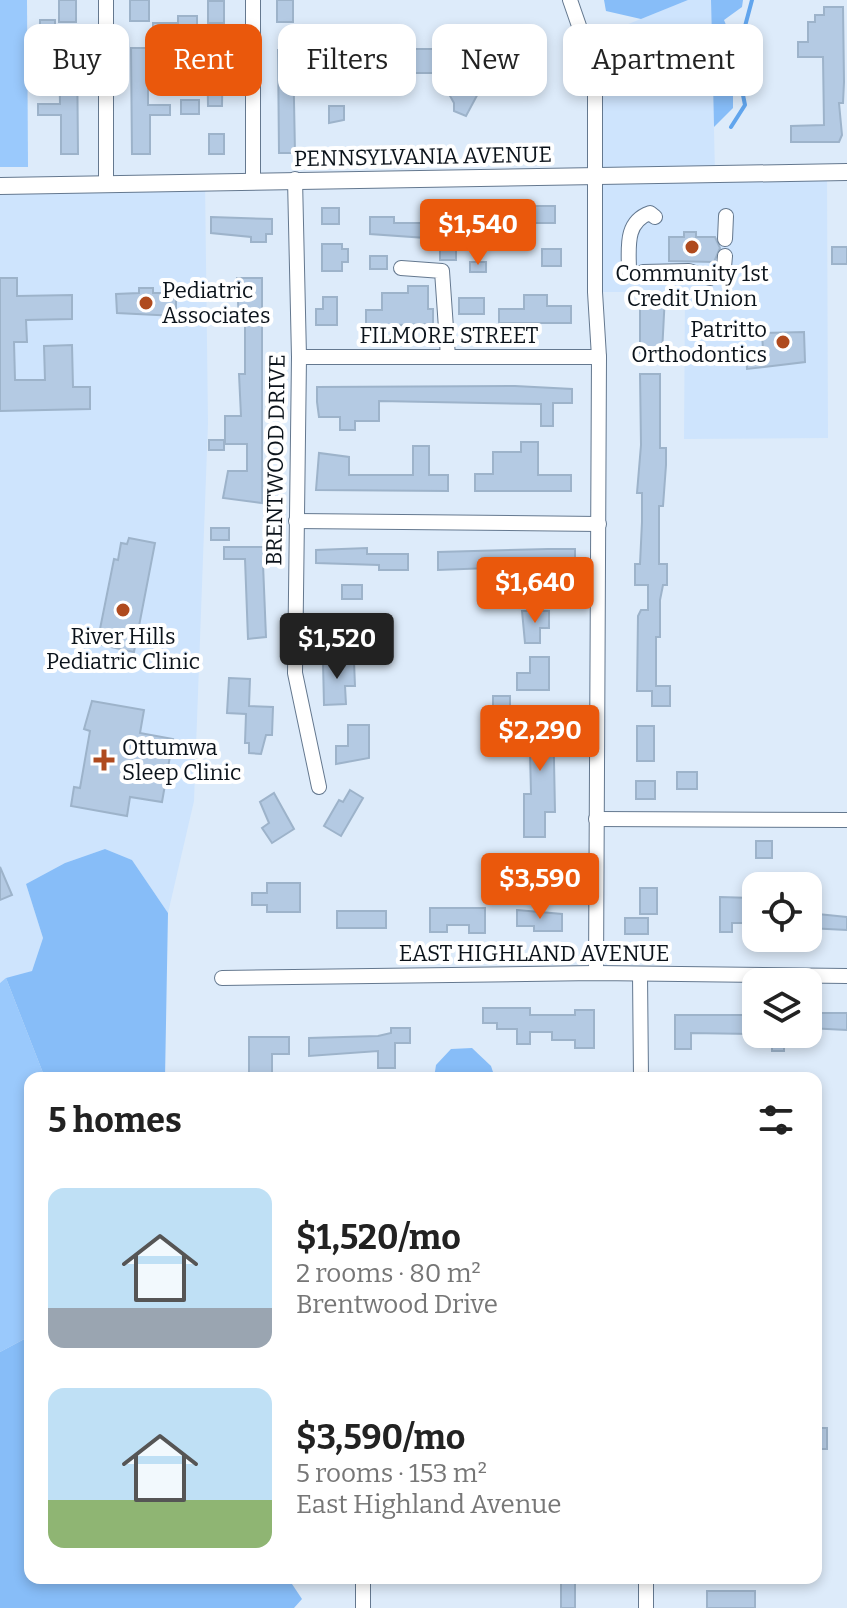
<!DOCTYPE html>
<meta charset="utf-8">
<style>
body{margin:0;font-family:Bitter,serif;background:#f2f2f2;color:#222;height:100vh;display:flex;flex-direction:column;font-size:30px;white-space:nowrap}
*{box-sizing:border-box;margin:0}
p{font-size:26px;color:#767676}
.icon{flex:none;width:44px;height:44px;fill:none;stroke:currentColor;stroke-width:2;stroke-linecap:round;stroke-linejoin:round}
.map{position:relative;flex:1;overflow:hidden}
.sheet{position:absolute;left:24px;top:1072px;width:798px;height:512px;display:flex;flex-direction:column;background:#fff;border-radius:16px;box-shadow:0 4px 12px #0003}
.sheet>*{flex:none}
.guide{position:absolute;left:24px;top:24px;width:800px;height:72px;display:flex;gap:16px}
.buttons{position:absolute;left:742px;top:872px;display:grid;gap:16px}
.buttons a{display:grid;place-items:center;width:80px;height:80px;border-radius:16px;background:#fff;box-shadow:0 4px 12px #0003;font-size:40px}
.price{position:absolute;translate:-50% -68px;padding:0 18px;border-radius:8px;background:#ea580c;color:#fff;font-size:26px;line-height:52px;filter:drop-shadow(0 2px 4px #0008)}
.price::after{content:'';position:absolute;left:50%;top:48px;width:24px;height:18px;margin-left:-12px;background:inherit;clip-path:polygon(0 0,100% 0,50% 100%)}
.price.selected{background:#222;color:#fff}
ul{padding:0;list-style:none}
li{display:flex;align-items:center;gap:24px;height:200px;padding:0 24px}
li span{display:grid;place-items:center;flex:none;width:224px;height:160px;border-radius:16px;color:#555}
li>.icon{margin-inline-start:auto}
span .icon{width:96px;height:96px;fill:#fffc;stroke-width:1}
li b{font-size:34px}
h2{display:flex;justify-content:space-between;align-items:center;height:96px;padding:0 24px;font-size:34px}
.pill{padding:0 28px;border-radius:16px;background:#fff;box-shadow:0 4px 12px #0003;font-size:28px;line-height:72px}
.pill.selected{background:#ea580c;color:#fff}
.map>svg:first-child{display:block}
.built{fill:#cee4fd}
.green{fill:#9ac9fc}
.forest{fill:#87bdf8}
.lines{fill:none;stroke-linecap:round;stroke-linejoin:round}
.stream{stroke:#61a5ed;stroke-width:4}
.building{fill:#b4cae3;stroke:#9db3ca;stroke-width:2}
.minor-casing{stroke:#64788f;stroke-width:16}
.major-casing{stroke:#64788f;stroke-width:18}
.minor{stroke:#fff;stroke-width:14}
.major{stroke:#fff;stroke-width:16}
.poi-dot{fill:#af4a1e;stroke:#fff;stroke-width:3}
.labels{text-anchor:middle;stroke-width:8;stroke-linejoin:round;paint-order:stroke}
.street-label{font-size:22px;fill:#0b131b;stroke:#fff}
.poi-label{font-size:22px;fill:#0b131b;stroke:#fff}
</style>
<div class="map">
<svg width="847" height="1608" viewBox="0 0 847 1608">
<rect width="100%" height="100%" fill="#ddebfa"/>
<g class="built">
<polygon points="688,0 711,0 715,174 827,172 828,438 684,439 685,292 595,292 596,176 586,41"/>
<polygon points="205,181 208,423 194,801 168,913 132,860 105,849 65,863 26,884 43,938 32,971 0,983 0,189"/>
</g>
<g class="green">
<polygon points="0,0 27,0 28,167 0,167"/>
<polygon points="6,978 45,1078 30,1078 30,1336 0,1352 0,983"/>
</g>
<g class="forest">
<polygon points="604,0 688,0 641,19 606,11"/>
<polygon points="711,0 743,0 742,7 724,20 733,42 733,108 714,127"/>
<polygon points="105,849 132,860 168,913 165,1078 45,1078 6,978 32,971 43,938 26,884 65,863"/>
<polygon points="472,1048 491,1066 495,1078 434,1078 436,1065 451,1049"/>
<polygon points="30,1336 30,1578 288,1578 302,1599 294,1608 0,1608 0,1352"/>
</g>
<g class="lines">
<polyline class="stream" points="731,127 745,105 736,60 752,0"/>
</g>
<g class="building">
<rect x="59" y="0" width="17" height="22"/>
<rect x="130" y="0" width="19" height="21"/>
<rect x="277" y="0" width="16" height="22"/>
<rect x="208" y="1" width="16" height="22"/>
<polygon points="824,7 843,7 844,82 843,103 839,103 842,135 839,142 791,142 791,126 824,125 823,57 798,57 798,42 808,42 808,22 815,22 815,15 824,15"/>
<polygon points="178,16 197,16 197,54 179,54 179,48 153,48 153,23 178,23"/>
<rect x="40" y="20" width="15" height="12"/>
<polygon points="456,30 470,30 470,39 506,39 506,49 513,49 513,73 489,73 466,116 454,111 454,103 437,73 413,73 413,49 456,49"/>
<rect x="300" y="38" width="18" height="16"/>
<polygon points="207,46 223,46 222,106 208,106"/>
<polygon points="59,47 77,47 78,154 61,154 61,115 38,115 38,104 60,104"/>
<polygon points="131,48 148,48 148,105 170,105 170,115 150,115 150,154 132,154"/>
<polygon points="278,50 293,50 295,153 279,153"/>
<rect x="617" y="58" width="33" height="34"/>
<rect x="181" y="100" width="18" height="14"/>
<polygon points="329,106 344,106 344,120 329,123"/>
<rect x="209" y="134" width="15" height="20"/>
<polygon points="530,206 555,206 555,223 517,223 517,229 485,229 485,237 456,237 456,260 440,260 440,239 370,234 370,217 394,217 394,223 431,223 431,218 522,213"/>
<rect x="322" y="208" width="17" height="16"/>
<polygon points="211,217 272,219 272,234 266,234 266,242 251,242 251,237 211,233"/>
<polygon points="684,232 696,232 696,237 715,237 720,248 714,262 669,261 669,237 684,237"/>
<polygon points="322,244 342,244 342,249 348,249 348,262 342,262 342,271 322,271"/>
<rect x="832" y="247" width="15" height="17"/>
<rect x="542" y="249" width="19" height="17"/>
<rect x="370" y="256" width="17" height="13"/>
<rect x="470" y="262" width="16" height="10"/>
<polygon points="0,278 17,278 17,296 72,295 72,319 26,320 27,342 14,342 15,380 45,380 44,346 72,345 73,387 90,387 90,409 0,411"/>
<polygon points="237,278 262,278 262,503 223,498 228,471 247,471 247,444 225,444 225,416 241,416 239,374 245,374 245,324 239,324"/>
<polygon points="408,286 428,286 428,309 433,309 433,324 366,326 366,310 382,310 382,293 408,293"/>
<polygon points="139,288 153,288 153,293 176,293 176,316 117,313 116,294 139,293"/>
<polygon points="524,295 547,295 547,306 571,306 571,323 499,323 499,309 524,309"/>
<polygon points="640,295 665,295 662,353 640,353"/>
<polygon points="323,297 337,297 337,325 316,325 316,309 323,309"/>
<rect x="459" y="298" width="25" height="16"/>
<polygon points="804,332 805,362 747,369 746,351 763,350 762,333"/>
<polygon points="640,374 660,374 660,448 666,448 666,465 663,506 659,506 659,564 667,564 667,585 663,585 660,600 660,637 656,637 656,686 670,686 670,706 652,706 652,691 637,691 638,616 641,610 648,610 648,585 635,585 635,564 640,564 642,522 642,493 637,493 641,445"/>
<polygon points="515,386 572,389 572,403 553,403 553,426 541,426 541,404 379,401 379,421 355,421 355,430 340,430 340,417 319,417 317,402 317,387"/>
<rect x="209" y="440" width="15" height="10"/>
<polygon points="521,442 538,442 538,475 571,475 571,491 475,491 475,474 493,474 493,452 521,452"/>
<polygon points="413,446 429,446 429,475 448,475 448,491 316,490 319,453 349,457 349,475 413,475"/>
<rect x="211" y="528" width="18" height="12"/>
<polygon points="129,538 155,543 134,652 97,644 114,559 118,560 121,543 127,544"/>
<polygon points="224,547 267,547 267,564 263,564 266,637 248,639 245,559 224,559"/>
<polygon points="367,548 367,554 408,554 408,570 379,570 379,565 316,563 316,550"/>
<polygon points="548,549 575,549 575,565 438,570 438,552"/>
<rect x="342" y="585" width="20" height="14"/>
<polygon points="522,611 549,611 549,628 540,628 540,643 525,643"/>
<polygon points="530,657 549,657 549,690 517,690 517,673 530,673"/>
<polygon points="354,661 355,686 345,686 346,704 324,705 323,662"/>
<polygon points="229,678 250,679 249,706 273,707 272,735 266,735 261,754 249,753 249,743 245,743 246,714 227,713"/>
<rect x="493" y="696" width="17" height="18"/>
<polygon points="92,701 144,710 140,733 173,739 162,802 130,797 127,816 71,806 74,787 80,788 90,731 84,729"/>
<polygon points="529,710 553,710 555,812 545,812 545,837 524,837 524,794 531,794"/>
<polygon points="348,725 369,725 369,758 336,764 336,746 348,746"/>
<rect x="637" y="726" width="17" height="35"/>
<rect x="677" y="772" width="20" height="17"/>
<rect x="636" y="781" width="19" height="18"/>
<polygon points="350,790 363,798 341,836 324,826 339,800 343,802"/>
<polygon points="274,793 294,829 272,843 262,828 269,823 260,802"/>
<rect x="756" y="841" width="16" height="17"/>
<polygon points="0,867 12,895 0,900"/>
<polygon points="267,883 300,883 300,912 267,912 267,905 252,905 252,893 267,893"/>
<rect x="640" y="888" width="17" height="26"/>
<polygon points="720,897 752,898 752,918 745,918 745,923 732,923 732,932 720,932"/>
<polygon points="430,908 485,908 485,933 469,933 469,925 447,925 447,932 430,932"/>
<polygon points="517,910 562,914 562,931 534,931 534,926 517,926"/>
<rect x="337" y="911" width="49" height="17"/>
<polygon points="808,913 847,917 847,930 808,928"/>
<rect x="625" y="918" width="23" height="16"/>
<polygon points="483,1008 530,1008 530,1015 575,1015 575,1010 594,1010 594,1048 575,1048 575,1040 552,1040 552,1032 530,1032 530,1044 517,1044 517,1029 497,1029 497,1023 483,1023"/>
<polygon points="822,1013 847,1013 847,1030 808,1028 808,1015"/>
<polygon points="675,1015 752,1015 752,1034 691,1033 691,1049 675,1049"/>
<polygon points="391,1028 410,1028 410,1043 395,1043 395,1068 378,1068 378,1051 309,1056 309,1038 378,1036 391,1033"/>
<polygon points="761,1034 784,1034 784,1051 772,1051 772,1044 761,1044"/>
<polygon points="249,1037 289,1037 289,1054 272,1054 272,1075 249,1075"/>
<rect x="816" y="1428" width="11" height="21"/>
<rect x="561" y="1578" width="14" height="30"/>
<rect x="707" y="1591" width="48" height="17"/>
</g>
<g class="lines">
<defs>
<g id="minor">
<polyline points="253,0 253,180"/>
<polyline points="570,0 595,72 595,292 599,357 596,973"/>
<polyline points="295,179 299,357 295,673 319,787"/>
<polyline points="106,183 106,0"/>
<polyline points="725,239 726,216"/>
<polyline points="401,268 442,271 448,357"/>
<path d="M629,272C629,249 624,222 650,213L655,217"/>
<polyline points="643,272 689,271 710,278 724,267 725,256"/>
<polyline points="299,357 599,357"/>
<polyline points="296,521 599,524"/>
<polyline points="596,819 847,820"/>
<polyline points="640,974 641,1078"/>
<polyline points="222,978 596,973 847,976"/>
<polyline points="646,1578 646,1608"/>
<polyline points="363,1608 363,1578"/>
</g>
<polyline id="major" points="0,186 847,172"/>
</defs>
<use href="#minor" class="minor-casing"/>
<use href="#major" class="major-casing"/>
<use href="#minor" class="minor"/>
<use href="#major" class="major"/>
</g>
<g class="poi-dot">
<circle cx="692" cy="247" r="8"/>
<circle cx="146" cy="303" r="8"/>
<circle cx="783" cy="342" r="8"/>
<circle cx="123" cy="610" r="8"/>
<path d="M100 748h8v8h8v8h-8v8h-8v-8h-8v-8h8z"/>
</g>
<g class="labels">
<g class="street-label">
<text transform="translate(423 156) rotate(-1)" y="8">PENNSYLVANIA AVENUE</text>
<text x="449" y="343">FILMORE STREET</text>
<text transform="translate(275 460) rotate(-89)" y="8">BRENTWOOD DRIVE</text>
<text x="534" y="961">EAST HIGHLAND AVENUE</text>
</g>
<g class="poi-label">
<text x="692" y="281">Community 1st<tspan x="692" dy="25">Credit Union</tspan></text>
<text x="162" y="298" text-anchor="start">Pediatric<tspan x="162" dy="25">Associates</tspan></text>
<text x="767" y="337" text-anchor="end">Patritto<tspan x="767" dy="25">Orthodontics</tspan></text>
<text x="123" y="644">River Hills<tspan x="123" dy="25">Pediatric Clinic</tspan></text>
<text x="122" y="755" text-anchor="start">Ottumwa<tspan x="122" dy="25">Sleep Clinic</tspan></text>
</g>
</g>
</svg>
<div class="buttons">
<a><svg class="icon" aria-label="locate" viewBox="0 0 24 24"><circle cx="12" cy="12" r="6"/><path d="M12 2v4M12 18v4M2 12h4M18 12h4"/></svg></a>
<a><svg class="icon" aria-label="layers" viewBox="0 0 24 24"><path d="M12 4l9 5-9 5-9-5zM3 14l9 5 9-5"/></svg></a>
</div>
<b class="price" style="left:478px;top:267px">$1,540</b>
<b class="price" style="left:535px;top:625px">$1,640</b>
<b class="price selected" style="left:337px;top:681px">$1,520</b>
<b class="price" style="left:540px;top:773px">$2,290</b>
<b class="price" style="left:540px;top:921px">$3,590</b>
<div class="guide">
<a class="pill">Buy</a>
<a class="pill selected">Rent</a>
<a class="pill">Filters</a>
<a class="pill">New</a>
<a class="pill">Apartment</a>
</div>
<section class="sheet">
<h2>5 homes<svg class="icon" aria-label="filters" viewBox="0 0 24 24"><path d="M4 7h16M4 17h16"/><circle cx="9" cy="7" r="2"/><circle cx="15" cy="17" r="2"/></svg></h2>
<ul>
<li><span style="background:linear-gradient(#bfe0f5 75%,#9aa5b1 0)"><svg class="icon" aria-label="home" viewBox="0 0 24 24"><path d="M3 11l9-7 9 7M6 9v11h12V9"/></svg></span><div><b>$1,520/mo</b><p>2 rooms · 80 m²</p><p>Brentwood Drive</p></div></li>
<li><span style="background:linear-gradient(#bfe0f5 70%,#8fb573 0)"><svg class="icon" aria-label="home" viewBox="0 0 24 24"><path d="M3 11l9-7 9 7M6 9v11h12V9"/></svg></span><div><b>$3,590/mo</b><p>5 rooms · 153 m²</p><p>East Highland Avenue</p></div></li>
</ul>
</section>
</div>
